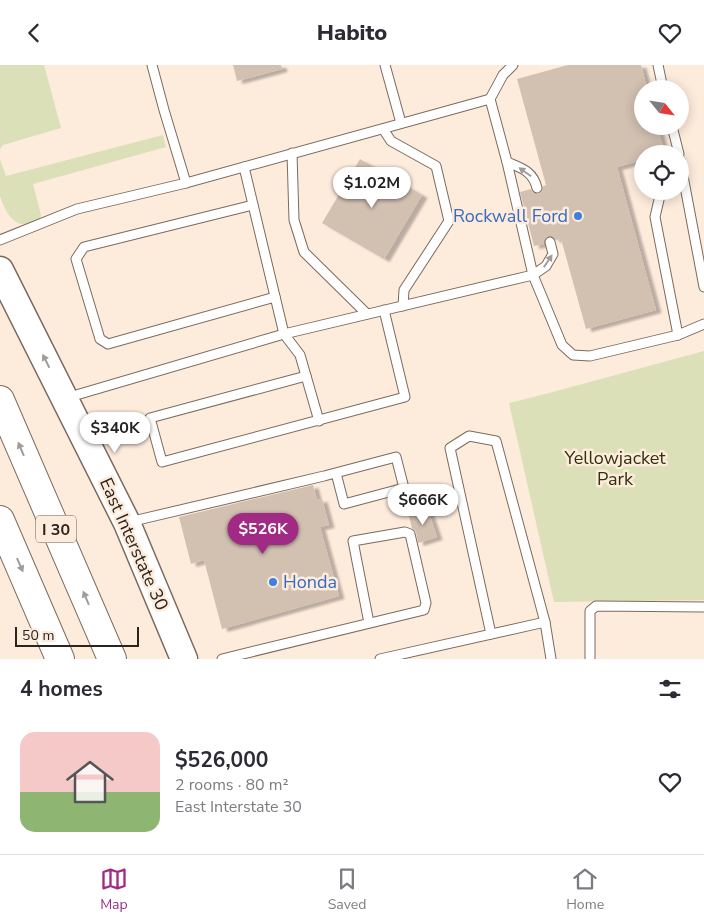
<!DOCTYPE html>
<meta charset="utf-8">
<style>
body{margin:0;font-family:"Nunito Sans",sans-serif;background:#f2f2f3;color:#2b2b33;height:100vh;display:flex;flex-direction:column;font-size:19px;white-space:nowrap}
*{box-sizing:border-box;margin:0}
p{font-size:16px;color:#7c7c81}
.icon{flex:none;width:28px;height:28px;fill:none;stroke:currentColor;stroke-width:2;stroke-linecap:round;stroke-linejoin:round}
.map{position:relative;height:594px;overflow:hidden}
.drawer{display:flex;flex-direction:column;background:#fff;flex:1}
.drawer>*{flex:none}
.needle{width:32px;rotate:120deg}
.buttons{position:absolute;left:634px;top:15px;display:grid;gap:10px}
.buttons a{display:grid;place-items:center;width:55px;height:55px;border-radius:50%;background:#fff;box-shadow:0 2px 12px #0003;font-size:25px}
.scale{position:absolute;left:15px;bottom:12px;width:124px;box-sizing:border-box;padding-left:5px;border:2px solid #2a241e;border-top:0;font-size:14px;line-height:18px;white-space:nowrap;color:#2a241e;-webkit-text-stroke:4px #fdebdc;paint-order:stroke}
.price{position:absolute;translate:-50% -42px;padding:0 11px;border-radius:18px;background:#fff;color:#222;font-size:16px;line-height:32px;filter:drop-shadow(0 1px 2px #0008)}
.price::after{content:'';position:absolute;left:50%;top:30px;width:15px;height:11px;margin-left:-8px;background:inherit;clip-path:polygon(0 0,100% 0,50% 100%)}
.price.selected{background:#a02a84;color:#fff}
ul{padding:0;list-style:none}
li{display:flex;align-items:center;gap:15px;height:125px;padding:0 20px}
li span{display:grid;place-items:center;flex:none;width:140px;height:100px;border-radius:15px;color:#555}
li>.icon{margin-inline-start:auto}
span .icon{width:60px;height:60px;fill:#fffc;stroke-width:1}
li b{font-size:21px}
h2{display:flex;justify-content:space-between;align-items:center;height:60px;padding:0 20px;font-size:21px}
header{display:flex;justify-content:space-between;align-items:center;height:65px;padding:0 20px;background:#fff;font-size:22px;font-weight:800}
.dock{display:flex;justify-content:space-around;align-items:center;height:70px;border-top:1px solid #e1e1e2;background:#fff;font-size:14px;color:#7c7c81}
.dock a{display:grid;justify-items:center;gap:2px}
.dock .selected{color:#a02a84}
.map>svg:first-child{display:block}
.green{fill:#dbe0b8}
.building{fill:#d2c0b1;filter:url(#shadow)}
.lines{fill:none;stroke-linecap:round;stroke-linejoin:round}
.service-casing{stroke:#7b6b5e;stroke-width:11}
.secondary-casing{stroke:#7b6b5e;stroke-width:29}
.motorway-casing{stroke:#7b6b5e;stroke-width:30}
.service{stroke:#fff;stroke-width:9}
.secondary{stroke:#fff;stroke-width:26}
.motorway{stroke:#fff;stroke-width:28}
.oneway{fill:#9f9c9a}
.shop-dot{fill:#3f7fe0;stroke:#fdebdc;stroke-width:2}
.labels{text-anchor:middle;stroke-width:5;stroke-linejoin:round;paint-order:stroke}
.shield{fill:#fdebdc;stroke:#696057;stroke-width:1}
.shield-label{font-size:16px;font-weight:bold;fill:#2a241e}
.shop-label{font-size:18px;fill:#366cbe;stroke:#fdebdc;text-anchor:end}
.park-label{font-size:18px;fill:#2f320b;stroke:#fdebdc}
.street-label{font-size:18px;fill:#2a241e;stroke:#fdebdc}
</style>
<header><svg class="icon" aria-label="back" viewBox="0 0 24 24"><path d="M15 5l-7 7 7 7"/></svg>Habito<svg class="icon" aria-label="heart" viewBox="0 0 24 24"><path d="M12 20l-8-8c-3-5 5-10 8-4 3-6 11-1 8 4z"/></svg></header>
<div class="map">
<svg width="704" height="594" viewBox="0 0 704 594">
<defs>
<filter id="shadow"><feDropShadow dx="5.5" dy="3" stdDeviation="1" flood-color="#0004"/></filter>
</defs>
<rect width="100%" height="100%" fill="#fdebdc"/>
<g class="green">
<polygon points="0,0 44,0 61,63 10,78 3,80 0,84"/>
<path d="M163,70L166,82L33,119L41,150L40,153C35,155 29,158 25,159C12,161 3,141 0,131C0,121 0,104 0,94L6,111Z"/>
<polygon points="704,286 704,535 554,537 509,338 549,328"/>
</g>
<g class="building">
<polygon points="233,0 281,0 282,4 237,16"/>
<polygon points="568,0 641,0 647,24 642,24 642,61 657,61 665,89 642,89 642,95 617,102 656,245 586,264 561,174 556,175 552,171 548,171 544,175 544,179 534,181 520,127 531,124 533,128 538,129 542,127 543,121 546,120 517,14"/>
<polygon points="360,94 422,130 384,194 322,158"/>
<polygon points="313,420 317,435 322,434 329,460 320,462 339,531 222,564 204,495 191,499 179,452"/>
<polygon points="428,445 437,472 418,478 416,467 412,463 409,451"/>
</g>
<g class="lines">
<defs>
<g id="service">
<polyline points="152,0 164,45 186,118"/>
<polyline points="385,0 401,58"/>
<polyline points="658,0 663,24"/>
<polyline points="490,34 503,10 513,0"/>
<polyline points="672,61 679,89"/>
<polyline points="383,64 391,76 436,101 449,156 404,225 403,241"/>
<polyline points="292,88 294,155 304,187 367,249"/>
<polyline points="680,95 704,222"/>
<path d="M507,97C521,103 533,106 537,123"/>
<polyline points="244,102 284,269 300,290 319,356"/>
<polyline points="661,126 655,152 678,270"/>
<polyline points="253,140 84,182 76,194 100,274 108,279 275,232"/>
<polyline points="0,175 77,144 186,118 490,34 507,97 533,210 284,269 66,333"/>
<polyline points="550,177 553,189 546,201 533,210 562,280 573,290 590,291 678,270 704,259"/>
<polyline points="306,311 150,353 162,397 405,332 384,245"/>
<polyline points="129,457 324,411 396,392 404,423 344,439 336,408"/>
<polyline points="491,569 450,383 469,371 496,376 545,557"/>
<polyline points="222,594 424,545 426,538 410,469 405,467 353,476 369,558"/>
<polyline points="380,594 545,557 551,594"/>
<polyline points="590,594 590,546 596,541 704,542"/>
</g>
<polyline id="secondary" points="0,205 127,458 184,594"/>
<g id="motorway">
<polyline points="0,335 112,594"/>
<polyline points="0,455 60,594"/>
</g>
</defs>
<use href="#service" class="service-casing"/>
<use href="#secondary" class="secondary-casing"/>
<use href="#motorway" class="motorway-casing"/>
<use href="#service" class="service"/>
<use href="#secondary" class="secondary"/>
<use href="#motorway" class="motorway"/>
</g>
<defs><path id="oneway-solid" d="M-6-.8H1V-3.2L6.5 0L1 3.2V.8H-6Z" transform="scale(1.25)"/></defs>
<g class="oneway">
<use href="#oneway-solid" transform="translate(525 107) rotate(-145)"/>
<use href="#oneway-solid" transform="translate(548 196) rotate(-56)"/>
<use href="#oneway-solid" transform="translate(46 296) rotate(-117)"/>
<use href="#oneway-solid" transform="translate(21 384) rotate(-113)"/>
<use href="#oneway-solid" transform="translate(20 500) rotate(66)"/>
<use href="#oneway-solid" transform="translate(86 533) rotate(-113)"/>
</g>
<g class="shop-dot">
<circle cx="578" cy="151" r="5"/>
<circle cx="273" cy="517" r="5"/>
</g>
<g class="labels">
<rect class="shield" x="36" y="450.5" width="40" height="27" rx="4"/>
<g class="shield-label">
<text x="56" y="470">I 30</text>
</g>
<g class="shop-label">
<text x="568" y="157">Rockwall Ford</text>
<text x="283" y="523" text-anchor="start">Honda</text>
</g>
<g class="park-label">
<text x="615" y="399">Yellowjacket<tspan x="615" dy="21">Park</tspan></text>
</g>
<g class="street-label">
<text transform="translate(134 479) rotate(66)" y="6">East Interstate 30</text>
</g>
</g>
</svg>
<div class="buttons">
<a><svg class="needle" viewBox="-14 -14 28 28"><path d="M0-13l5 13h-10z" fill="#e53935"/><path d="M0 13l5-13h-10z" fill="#7c7c81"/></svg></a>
<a><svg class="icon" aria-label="locate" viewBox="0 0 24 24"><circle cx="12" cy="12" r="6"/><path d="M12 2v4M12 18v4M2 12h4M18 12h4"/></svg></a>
</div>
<div class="scale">50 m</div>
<b class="price" style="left:372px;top:144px">$1.02M</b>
<b class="price" style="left:115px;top:389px">$340K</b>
<b class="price" style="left:423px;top:461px">$666K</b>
<b class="price selected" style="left:263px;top:490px">$526K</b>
</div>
<section class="drawer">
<h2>4 homes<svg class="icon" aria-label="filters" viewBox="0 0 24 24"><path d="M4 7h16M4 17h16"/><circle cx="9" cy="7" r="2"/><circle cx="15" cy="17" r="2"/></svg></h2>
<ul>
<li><span style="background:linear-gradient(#f6c9c9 60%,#8fb573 0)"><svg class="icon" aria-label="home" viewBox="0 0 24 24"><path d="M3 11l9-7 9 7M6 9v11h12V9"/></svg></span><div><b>$526,000</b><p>2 rooms · 80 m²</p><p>East Interstate 30</p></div><svg class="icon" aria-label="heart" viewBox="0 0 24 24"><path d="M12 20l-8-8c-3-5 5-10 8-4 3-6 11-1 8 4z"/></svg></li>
</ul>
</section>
<nav class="dock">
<a class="selected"><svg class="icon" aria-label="map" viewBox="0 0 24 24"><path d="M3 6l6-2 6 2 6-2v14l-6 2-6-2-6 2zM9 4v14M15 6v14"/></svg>Map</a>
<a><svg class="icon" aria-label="saved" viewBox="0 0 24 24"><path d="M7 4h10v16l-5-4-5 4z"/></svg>Saved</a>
<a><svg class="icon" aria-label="home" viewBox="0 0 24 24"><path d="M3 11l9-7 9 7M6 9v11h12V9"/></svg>Home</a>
</nav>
